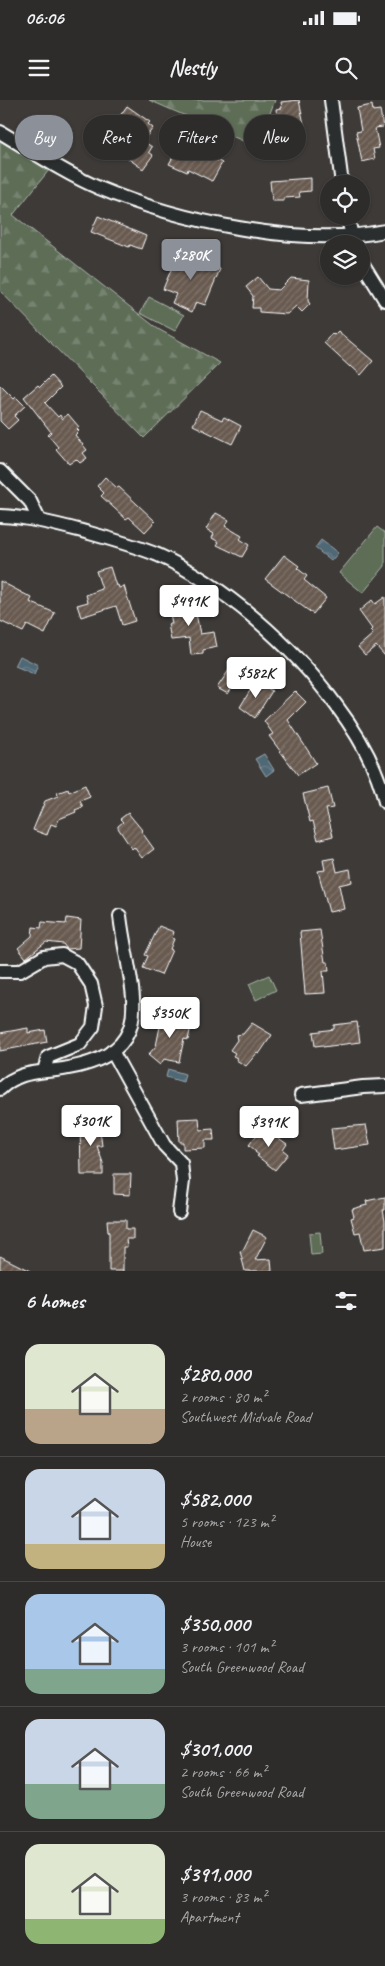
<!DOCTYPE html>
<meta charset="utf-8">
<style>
body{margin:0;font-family:Caveat,sans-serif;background:#363432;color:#f1f3f6;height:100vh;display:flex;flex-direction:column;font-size:19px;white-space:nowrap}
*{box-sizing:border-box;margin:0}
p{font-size:16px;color:#a7a7a8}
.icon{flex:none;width:28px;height:28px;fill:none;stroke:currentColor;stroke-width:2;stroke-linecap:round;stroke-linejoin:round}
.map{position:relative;height:1171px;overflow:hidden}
.drawer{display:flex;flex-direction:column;background:#2e2c2a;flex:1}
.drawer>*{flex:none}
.banner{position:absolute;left:15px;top:15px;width:355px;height:45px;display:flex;gap:10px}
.tools{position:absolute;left:320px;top:75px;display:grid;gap:10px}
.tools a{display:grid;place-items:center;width:50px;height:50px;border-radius:50%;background:#2e2c2a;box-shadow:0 1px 4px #0004,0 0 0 1px #494847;font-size:25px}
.price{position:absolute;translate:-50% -42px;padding:0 11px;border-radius:5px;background:#fff;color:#222;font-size:16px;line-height:32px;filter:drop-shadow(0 1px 2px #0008)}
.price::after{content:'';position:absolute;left:50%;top:30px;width:15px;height:11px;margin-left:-8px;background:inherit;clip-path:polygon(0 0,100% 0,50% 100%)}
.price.selected{background:#8c9099;color:#fff}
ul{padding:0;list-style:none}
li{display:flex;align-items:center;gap:15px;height:125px;padding:0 25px}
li+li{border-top:1px solid #494847}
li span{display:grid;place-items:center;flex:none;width:140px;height:100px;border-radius:15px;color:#555}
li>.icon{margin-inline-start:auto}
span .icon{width:60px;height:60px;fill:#fffc;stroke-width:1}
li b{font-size:21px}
h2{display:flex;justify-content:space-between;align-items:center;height:60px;padding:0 25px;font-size:21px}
.tag{padding:0 18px;border-radius:22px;background:#2e2c2a;box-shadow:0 1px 4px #0004,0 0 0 1px #494847;font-size:18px;line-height:45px}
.tag.selected{background:#8c9099;color:#fff}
.status{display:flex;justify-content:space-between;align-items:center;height:35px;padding:0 25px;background:#2e2c2a;direction:ltr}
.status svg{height:14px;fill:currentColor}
header{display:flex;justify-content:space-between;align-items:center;height:65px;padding:0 25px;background:#2e2c2a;font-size:22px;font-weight:700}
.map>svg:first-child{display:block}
.green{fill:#5d6d56;stroke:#aeb6aa}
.forest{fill:url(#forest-firs);stroke:#aeb6aa}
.water{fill:url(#water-waves);stroke:#96a4ac}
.building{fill:url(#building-hatch);stroke:#fff}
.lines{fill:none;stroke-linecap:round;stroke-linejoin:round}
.minor-casing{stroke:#fff;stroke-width:16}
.minor{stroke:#2a2d2e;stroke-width:12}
</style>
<div class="status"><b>06:06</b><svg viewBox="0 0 49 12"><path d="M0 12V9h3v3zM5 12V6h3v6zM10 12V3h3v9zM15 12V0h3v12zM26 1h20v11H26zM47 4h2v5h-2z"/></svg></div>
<header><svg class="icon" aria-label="menu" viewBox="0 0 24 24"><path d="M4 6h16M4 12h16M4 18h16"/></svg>Nestly<svg class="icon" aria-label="search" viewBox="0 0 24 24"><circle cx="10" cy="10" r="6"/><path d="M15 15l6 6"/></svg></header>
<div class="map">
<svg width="385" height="1171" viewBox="0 0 385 1171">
<defs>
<pattern id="forest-firs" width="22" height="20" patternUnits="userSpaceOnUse" patternTransform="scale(1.25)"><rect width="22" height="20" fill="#5d6d56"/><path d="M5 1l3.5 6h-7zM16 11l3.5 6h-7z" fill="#75836f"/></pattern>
<pattern id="water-waves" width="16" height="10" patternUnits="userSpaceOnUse" patternTransform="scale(1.25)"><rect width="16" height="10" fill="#506875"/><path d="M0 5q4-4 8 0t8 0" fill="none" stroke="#6a7f8a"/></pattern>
<pattern id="building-hatch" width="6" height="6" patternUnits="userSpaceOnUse" patternTransform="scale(1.25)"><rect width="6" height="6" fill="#685a50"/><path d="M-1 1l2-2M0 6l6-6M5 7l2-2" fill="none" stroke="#7f736a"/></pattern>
</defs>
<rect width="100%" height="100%" fill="#3d3a38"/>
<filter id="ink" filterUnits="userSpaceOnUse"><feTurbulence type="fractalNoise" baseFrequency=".02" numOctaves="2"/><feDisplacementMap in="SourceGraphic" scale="10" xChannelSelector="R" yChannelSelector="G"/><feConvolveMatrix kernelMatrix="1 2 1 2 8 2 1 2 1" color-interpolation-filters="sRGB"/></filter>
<g filter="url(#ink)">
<g class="green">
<polygon points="149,197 184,215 175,231 140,213"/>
<polygon points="377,427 385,433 385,466 363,493 339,473"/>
<polygon points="269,875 276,890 256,900 249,884"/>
<polygon points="320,1132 322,1154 311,1155 309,1133"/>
</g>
<g class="forest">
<polygon points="149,0 275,0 257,47"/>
<polygon points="0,41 49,70 13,115 158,229 220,263 144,338 0,191"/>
</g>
<g class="water">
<polygon points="321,440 338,453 331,461 315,448"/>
<polygon points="20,556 38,565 34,574 15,566"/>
<polygon points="264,654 274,670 266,676 255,659"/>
<polygon points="168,969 185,974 183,982 166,977"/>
</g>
<g class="building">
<polygon points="299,0 307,39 284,43 282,32 279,33 276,9 282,8 281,2"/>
<polygon points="372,5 373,11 380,10 383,27 375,28 379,48 373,49 375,59 362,62 356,32 361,31 357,8"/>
<polygon points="127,6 150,22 148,24 153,28 143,41 152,47 149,52 153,55 143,69 126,57 136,43 132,39 135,35 131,32 132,30 117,20"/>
<polygon points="181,42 222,63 212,81 188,69 187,72 169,64"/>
<polygon points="311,78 311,91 299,92 300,97 284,98 284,101 272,101 270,81"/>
<polygon points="98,116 146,136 141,149 130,145 129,147 91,132"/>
<polygon points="179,151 220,169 205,205 196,202 192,212 172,203 176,194 163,189"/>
<polygon points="258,177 268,189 279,190 291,178 309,180 308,201 310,204 302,212 296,206 287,214 259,212 259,208 252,208 253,196 246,187"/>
<polygon points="338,231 373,261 361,275 351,266 350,267 324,243 332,233 334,235"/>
<polygon points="51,276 61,287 45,303 58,317 60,315 62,319 68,314 79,327 77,329 79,331 75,335 87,350 83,353 87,358 80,363 76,359 69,364 56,349 58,347 48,335 51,332 24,297 38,285 40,287"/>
<polygon points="0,285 14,299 16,297 25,306 14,316 18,320 8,329 0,321"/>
<polygon points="200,310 222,320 224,317 241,326 232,344 193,325"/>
<polygon points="105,377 117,388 119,387 155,421 145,432 129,417 126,419 101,396 104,393 97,386"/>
<polygon points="216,413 229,420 225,426 242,436 240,439 249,445 242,457 217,445 219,442 212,438 214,434 206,429"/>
<polygon points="284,455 299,466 297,468 307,476 304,480 326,498 313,514 265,479"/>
<polygon points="110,467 116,486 118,485 119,488 124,486 135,521 122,525 116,506 81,517 77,505 88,502 86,495 102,489 96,471"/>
<polygon points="0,481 32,498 30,502 55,513 45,534 27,525 23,532 0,521"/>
<polygon points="385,497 385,556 376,546 365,555 358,547 373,534 370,531 372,529 359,511 372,500 375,504"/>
<polygon points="187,498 188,505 194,503 200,534 214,532 217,547 203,550 203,554 191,555 189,538 171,540 168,524 172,524 169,508 173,506 172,500"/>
<polygon points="233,564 243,570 228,594 217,588"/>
<polygon points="256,581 272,591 255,618 240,607"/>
<polygon points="295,591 306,602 288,620 316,663 298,675 269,636 273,634 264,621"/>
<polygon points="85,685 90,697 80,701 83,707 75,710 76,712 59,719 56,726 51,724 47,735 33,730 45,701 58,696 57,693 68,689 69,692"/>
<polygon points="328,688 333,708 326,709 333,736 318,740 313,721 310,722 303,694"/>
<polygon points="128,713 142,730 141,731 154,749 142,758 134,747 132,749 118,728 118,726 123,722 120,719"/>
<polygon points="334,758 337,772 350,769 352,782 339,785 344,809 329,812 318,771 325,770 323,760"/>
<polygon points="67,818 81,820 79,848 67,849 63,844 46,842 26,858 18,848 32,836 33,827 41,828 42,822 66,824"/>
<polygon points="159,826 174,832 172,838 174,839 170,849 172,850 161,875 143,868 148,856 145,855"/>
<polygon points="320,830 325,862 328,862 329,871 323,871 325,893 305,894 300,832"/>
<polygon points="163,912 181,916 179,923 191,926 188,940 184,939 179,962 164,959 160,965 148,955 156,946"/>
<polygon points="357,922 360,942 323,947 323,945 315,946 313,932 334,929 334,925"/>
<polygon points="252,923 272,935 259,954 257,953 246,966 236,960 237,958 233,956 235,953 230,950 237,940 236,935 243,934"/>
<polygon points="28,928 28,933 45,930 47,942 0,951 0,933"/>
<polygon points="89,1014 98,1014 102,1046 97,1046 103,1063 103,1075 81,1075 80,1020 89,1020"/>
<polygon points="199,1018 200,1030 213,1029 214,1040 205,1040 205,1048 183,1049 183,1042 179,1042 178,1019"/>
<polygon points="366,1025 370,1045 334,1050 331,1028"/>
<polygon points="263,1027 287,1044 283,1050 288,1054 275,1070 257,1056 259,1055 255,1052 256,1051 249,1045"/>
<polygon points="114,1074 131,1074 130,1095 114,1094"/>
<polygon points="385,1097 385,1110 383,1110 385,1121 385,1147 364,1150 360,1132 355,1133 351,1118 354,1117 352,1109 367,1105 366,1101"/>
<polygon points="107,1120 126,1120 126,1129 133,1129 133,1139 126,1139 127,1147 123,1147 123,1171 109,1171 109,1132 108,1132"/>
<polygon points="253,1130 267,1137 255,1160 271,1159 272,1171 245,1171 240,1151 243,1150"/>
<polygon points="0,1156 30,1171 0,1171"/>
</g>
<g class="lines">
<defs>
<g id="minor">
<polyline points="331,0 342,84"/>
<path d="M0,32C32,51 64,73 99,88C178,121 300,148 385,131"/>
<polyline points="347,116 354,143"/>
<polyline points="361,161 385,200"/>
<polyline points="0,371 30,401 39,420"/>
<path d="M0,416C28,417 55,424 82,431C107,438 133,445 158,455C224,485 293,546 336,605C358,634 377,666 385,702"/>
<polyline points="0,871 20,871 44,857 62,855 77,863 91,884 96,906 93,927 80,944 48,957 44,971"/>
<polyline points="112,951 164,1045 181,1063 183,1081 179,1112"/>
<path d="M0,989C18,972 33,973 56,970C166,955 129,893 120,816"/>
<polyline points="301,995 363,987 385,986"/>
</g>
</defs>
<use href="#minor" class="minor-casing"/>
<use href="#minor" class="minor"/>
</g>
</g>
</svg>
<div class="tools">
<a><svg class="icon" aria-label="locate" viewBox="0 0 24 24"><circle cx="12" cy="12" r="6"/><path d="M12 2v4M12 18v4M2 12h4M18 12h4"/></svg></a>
<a><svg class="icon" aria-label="layers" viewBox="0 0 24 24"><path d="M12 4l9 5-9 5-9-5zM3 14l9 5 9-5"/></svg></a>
</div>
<b class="price selected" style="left:191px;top:181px">$280K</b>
<b class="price" style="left:189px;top:527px">$491K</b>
<b class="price" style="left:256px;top:599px">$582K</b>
<b class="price" style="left:170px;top:939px">$350K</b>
<b class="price" style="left:91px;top:1047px">$301K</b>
<b class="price" style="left:269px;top:1048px">$391K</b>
<div class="banner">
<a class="tag selected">Buy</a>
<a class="tag">Rent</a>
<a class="tag">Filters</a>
<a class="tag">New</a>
</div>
</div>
<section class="drawer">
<h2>6 homes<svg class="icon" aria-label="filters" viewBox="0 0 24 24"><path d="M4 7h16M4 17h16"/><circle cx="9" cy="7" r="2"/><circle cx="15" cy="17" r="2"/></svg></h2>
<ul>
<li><span style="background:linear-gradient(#dfe7d0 65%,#b9a48a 0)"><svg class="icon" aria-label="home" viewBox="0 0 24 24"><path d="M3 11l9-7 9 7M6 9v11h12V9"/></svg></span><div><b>$280,000</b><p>2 rooms · 80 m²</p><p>Southwest Midvale Road</p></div></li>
<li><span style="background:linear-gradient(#c9d6e8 75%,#c2b280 0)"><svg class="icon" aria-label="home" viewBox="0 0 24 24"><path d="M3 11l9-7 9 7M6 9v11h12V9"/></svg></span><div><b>$582,000</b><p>5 rooms · 123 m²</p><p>House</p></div></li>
<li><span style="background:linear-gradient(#a9c7e8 75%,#7fa58c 0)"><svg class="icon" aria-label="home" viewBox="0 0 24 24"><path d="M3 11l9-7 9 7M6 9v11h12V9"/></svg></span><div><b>$350,000</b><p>3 rooms · 101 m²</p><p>South Greenwood Road</p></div></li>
<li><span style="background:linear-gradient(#c9d6e8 65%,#7fa58c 0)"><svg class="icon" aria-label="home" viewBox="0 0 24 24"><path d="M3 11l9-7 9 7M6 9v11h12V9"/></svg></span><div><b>$301,000</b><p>2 rooms · 66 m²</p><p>South Greenwood Road</p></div></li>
<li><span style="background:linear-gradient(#dfe7d0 75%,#8fb573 0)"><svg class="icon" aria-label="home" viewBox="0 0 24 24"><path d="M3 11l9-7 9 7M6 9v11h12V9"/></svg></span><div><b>$391,000</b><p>3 rooms · 83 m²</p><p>Apartment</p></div></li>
</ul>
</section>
